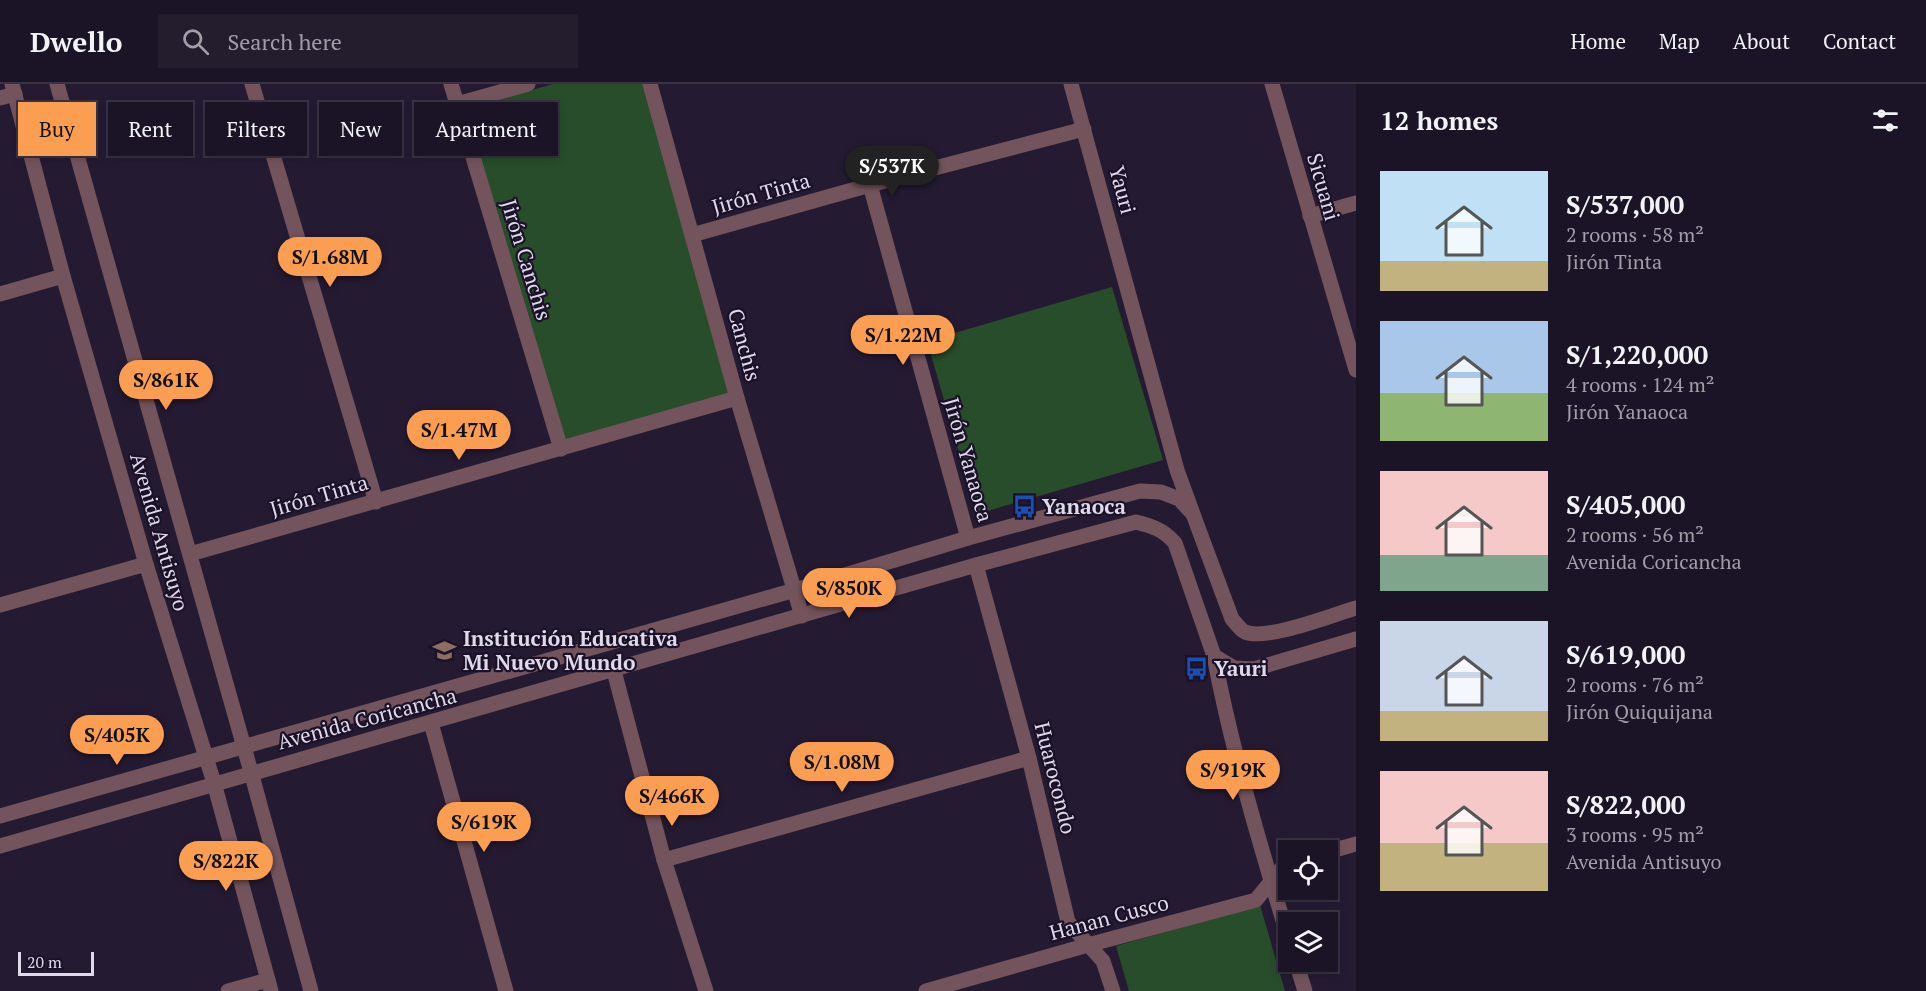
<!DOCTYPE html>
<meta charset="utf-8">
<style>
body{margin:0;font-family:"PT Serif",serif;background:#241d2e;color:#f1f3f6;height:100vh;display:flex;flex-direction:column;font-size:22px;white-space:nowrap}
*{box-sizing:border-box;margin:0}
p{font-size:20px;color:#a09ea7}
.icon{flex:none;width:33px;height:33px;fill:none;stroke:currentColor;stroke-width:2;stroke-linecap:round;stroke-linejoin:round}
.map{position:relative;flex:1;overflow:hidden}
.sheet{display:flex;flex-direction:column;background:#1b1426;width:570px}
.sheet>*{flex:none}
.top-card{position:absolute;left:18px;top:18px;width:570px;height:54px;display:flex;gap:12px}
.tools{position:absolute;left:1278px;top:756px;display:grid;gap:12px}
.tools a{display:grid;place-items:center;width:60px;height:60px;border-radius:0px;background:#1b1426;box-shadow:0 3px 9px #0003,0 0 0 2px #393343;font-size:30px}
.scale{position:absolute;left:18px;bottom:15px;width:76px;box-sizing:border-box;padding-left:6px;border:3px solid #dfdaea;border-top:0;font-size:16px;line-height:21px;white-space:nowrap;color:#dfdaea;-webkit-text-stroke:4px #1b1229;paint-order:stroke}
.price{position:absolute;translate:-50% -51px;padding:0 14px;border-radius:21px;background:#fc9e52;color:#111;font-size:20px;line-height:39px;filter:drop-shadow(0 2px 3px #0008)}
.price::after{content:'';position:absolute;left:50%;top:36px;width:18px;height:14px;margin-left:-9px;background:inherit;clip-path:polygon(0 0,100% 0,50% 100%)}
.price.on{background:#222;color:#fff}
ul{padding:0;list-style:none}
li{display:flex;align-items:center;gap:18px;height:150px;padding:0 24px}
li span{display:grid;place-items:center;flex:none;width:168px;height:120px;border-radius:0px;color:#555}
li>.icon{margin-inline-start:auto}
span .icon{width:72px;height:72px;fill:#fffc;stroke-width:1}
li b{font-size:26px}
h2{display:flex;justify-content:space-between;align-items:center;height:72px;padding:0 24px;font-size:26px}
.chip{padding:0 21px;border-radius:0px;background:#1b1426;box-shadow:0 3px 9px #0003,0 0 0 2px #393343;font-size:21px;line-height:54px}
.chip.on{background:#fc9e52;color:#111}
header{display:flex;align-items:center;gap:36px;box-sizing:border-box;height:84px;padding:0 30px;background:#1b1426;border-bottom:2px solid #393343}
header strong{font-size:28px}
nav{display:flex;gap:33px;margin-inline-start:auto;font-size:21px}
.search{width:420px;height:54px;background:#241d2e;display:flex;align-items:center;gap:15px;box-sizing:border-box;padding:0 21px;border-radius:0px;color:#a09ea7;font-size:22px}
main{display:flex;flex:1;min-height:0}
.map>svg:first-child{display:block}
.green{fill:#284d2a}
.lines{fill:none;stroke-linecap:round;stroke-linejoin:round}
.minor{stroke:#74545c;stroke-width:15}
.tertiary{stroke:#74545c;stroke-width:15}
.labels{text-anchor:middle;stroke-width:4.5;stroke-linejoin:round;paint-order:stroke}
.street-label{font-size:21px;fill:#dfdaea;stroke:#1b1229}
.poi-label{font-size:21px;font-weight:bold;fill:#dfdaea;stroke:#1b1229;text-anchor:start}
</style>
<header>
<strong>Dwello</strong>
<div class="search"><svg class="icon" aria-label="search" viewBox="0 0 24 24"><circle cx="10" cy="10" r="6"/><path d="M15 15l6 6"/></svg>Search here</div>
<nav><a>Home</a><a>Map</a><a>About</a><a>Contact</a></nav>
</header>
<main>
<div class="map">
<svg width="1356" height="907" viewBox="0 0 1356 907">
<rect width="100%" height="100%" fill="#241b33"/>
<g class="green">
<polygon points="553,0 644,0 730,310 565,357 464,25"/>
<polygon points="1112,203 1163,376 977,430 927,257"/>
<polygon points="1260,821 1285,907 1129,907 1116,862"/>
</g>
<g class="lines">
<g class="minor">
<polyline points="252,0 376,418"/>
<polyline points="451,0 561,365"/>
<polyline points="650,0 737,314 802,532"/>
<polyline points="1071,0 1177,386 1193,430"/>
<polyline points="1272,0 1356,286"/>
<polyline points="0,14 15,10"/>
<polyline points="457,20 528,0"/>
<polyline points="870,101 968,454"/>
<polyline points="1310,132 1356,119"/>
<polyline points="692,151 870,101 1084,45"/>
<polyline points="0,210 63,192"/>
<polyline points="190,470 737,314"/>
<polyline points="976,481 1029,674 1068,838 1103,877 1113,907"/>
<polyline points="0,521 146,480"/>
<path d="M1214,572C1232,667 1260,761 1288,853"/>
<polyline points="614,587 664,776 706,907"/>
<polyline points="431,639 506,907"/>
<polyline points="251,688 311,907"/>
<polyline points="214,699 271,907"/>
<polyline points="1328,768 1356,760"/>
<polyline points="664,776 1029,674"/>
<polyline points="1296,878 1305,907"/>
<polyline points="228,907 268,896"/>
<polyline points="926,907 1088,861 1256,816 1285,780 1288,779"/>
</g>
<g class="tertiary">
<polyline points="12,0 63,192 146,480 214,699"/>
<polyline points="57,0 251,688"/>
<path d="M0,732L795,506L968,454L1140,407L1161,408L1179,415L1193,430L1232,535C1236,539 1240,546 1245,548C1266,557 1332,531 1356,524"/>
<path d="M0,762L976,481L1136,438C1152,442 1164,446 1175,459L1214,572L1234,584L1254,585L1356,555"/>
</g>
</g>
<defs>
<symbol id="bus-bare" viewBox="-9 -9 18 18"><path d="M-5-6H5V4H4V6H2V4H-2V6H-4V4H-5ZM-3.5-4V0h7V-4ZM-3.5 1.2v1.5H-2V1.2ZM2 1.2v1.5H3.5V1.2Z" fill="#1a4fb4" stroke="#1b1229" stroke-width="2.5" paint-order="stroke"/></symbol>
<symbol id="school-bare" viewBox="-9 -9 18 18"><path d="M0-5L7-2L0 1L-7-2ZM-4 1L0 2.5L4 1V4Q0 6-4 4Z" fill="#8d6e63" stroke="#1b1229" stroke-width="2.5" paint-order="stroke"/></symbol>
</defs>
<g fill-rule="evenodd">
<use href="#bus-bare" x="1008" y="406" width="33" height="33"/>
<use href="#school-bare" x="428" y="550" width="33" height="33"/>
<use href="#bus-bare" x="1180" y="568" width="33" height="33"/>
</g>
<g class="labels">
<g class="street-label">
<text transform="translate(1323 103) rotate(74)" y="7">Sicuani</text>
<text transform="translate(1122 106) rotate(75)" y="7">Yauri</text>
<text transform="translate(761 110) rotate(-16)" y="7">Jirón Tinta</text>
<text transform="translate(526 176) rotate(73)" y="7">Jirón Canchis</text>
<text transform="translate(744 261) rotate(75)" y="7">Canchis</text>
<text transform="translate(968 376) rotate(74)" y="7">Jirón Yanaoca</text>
<text transform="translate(319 412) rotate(-16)" y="7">Jirón Tinta</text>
<text transform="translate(159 448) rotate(74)" y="7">Avenida Antisuyo</text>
<text transform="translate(367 635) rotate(-15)" y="7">Avenida Coricancha</text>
<text transform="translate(1055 694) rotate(76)" y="7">Huarocondo</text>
<text transform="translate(1109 834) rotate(-15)" y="7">Hanan Cusco</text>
</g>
<g class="poi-label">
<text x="1042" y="430">Yanaoca</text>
<text x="463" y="562">Institución Educativa<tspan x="463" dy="24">Mi Nuevo Mundo</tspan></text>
<text x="1214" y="592">Yauri</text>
</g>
</g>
</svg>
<div class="tools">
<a><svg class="icon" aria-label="locate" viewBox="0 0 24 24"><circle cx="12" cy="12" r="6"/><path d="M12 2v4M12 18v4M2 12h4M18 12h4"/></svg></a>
<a><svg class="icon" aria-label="layers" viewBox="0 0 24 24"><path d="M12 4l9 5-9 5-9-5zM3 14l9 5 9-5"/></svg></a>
</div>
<div class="scale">20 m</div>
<b class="price on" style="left:892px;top:113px">S/537K</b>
<b class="price" style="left:330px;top:204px">S/1.68M</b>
<b class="price" style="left:903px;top:282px">S/1.22M</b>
<b class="price" style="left:166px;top:327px">S/861K</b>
<b class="price" style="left:459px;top:377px">S/1.47M</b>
<b class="price" style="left:849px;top:535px">S/850K</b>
<b class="price" style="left:117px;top:682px">S/405K</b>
<b class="price" style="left:842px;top:709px">S/1.08M</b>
<b class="price" style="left:1233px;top:717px">S/919K</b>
<b class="price" style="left:672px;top:743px">S/466K</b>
<b class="price" style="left:484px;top:769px">S/619K</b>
<b class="price" style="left:226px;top:808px">S/822K</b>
<div class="top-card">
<a class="chip on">Buy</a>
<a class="chip">Rent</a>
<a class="chip">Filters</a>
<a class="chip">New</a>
<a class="chip">Apartment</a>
</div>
</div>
<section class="sheet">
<h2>12 homes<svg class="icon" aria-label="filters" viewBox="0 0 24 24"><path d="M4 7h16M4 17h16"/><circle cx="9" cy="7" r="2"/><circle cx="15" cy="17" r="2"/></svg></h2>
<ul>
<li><span style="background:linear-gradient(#bfe0f5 75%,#c2b280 0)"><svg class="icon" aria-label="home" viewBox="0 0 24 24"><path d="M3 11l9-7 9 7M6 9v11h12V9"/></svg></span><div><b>S/537,000</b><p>2 rooms · 58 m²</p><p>Jirón Tinta</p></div></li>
<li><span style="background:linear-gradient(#a9c7e8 60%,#8fb573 0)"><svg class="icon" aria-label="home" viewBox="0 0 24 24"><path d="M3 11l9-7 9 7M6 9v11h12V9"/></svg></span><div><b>S/1,220,000</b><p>4 rooms · 124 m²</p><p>Jirón Yanaoca</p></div></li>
<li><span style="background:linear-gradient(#f6c9c9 70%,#7fa58c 0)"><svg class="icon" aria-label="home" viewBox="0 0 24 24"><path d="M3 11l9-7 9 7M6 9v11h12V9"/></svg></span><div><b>S/405,000</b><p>2 rooms · 56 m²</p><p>Avenida Coricancha</p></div></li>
<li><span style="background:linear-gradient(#c9d6e8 75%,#c2b280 0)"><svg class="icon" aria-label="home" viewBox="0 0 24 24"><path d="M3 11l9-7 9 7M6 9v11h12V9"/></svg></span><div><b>S/619,000</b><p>2 rooms · 76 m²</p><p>Jirón Quiquijana</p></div></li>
<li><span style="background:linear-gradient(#f6c9c9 60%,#c2b280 0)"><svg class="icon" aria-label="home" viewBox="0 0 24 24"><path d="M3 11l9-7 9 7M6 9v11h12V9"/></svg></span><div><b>S/822,000</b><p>3 rooms · 95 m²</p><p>Avenida Antisuyo</p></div></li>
</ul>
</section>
</main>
